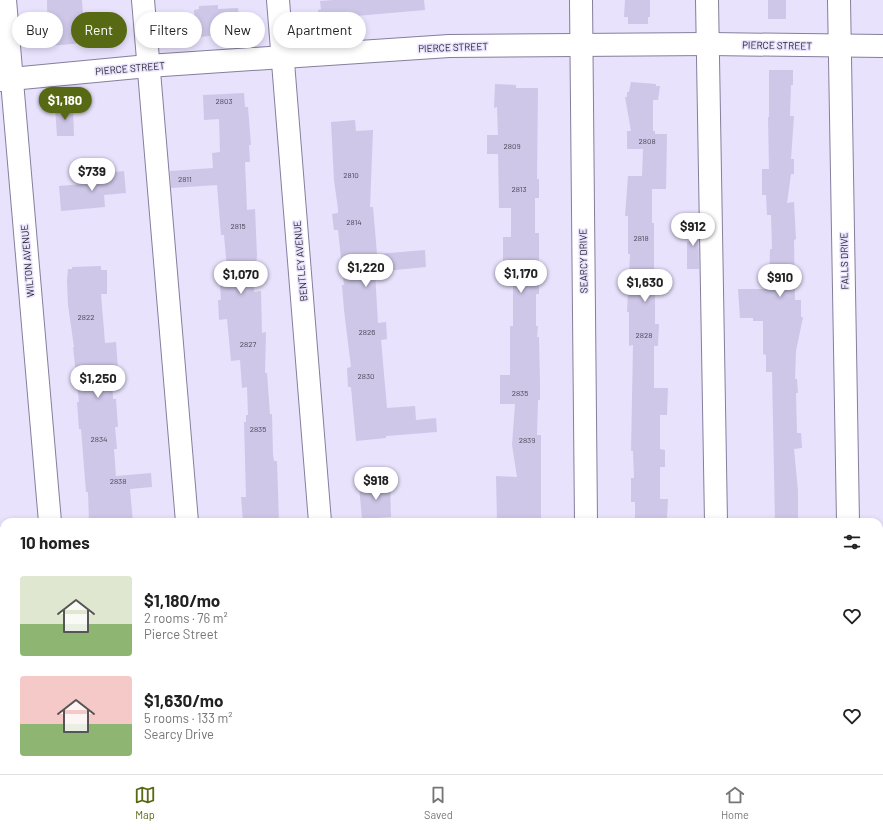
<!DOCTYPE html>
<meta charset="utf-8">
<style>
body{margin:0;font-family:Barlow,sans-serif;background:#f6f6f6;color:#222;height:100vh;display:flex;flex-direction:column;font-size:15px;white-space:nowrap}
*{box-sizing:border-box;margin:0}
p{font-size:13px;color:#767676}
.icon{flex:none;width:22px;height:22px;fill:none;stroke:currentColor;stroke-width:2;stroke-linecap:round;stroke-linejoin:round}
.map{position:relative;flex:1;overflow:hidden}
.side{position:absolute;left:0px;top:518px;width:883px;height:256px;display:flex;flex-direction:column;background:#fff;border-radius:12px 12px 0 0;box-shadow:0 2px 6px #0003}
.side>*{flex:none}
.top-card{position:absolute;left:12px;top:12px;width:400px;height:36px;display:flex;gap:8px}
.price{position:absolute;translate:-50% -34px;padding:0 9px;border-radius:14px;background:#fff;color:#222;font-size:13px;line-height:26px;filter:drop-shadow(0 1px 2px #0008)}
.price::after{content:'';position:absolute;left:50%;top:24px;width:12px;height:9px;margin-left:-6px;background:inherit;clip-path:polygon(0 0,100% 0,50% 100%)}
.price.selected{background:#586914;color:#fff}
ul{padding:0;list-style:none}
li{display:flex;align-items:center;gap:12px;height:100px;padding:0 20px}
li span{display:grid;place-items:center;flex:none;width:112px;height:80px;border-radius:4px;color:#555}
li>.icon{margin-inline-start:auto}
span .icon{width:48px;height:48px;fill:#fffc;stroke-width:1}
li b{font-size:17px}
h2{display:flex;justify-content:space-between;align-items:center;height:48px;padding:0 20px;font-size:17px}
.chip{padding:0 14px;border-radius:18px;background:#fff;box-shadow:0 2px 6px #0003;font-size:14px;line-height:36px}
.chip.selected{background:#586914;color:#fff}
.menu{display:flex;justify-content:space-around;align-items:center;height:56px;border-top:1px solid #e0e0e0;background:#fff;font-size:11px;color:#767676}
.menu a{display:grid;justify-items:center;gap:2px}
.menu .selected{color:#586914}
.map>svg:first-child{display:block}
.green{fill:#b5c881}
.building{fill:#cec7e8}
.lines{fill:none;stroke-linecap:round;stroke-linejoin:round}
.minor-casing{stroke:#857e9d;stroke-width:24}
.minor{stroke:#fff;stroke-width:22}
.labels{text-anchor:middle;stroke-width:3;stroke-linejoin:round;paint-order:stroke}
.number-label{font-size:8px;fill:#4c4859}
.street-label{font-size:10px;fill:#201d29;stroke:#e8e2fd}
</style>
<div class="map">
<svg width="883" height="774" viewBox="0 0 883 774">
<rect width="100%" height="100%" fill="#e8e2fd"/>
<polygon class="green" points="562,772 562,774 413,774 414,773"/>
<g class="building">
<polygon points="47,0 82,0 85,43 48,46"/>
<polygon points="334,0 424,0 425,10 356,16 357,22 319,24 318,10 321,9 320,1"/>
<polygon points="625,0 650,0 650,17 648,17 648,24 628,24 628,17 624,17"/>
<rect x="768" y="0" width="18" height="19"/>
<polygon points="218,5 218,9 238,8 240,30 219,32 219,35 199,37 198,24 195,24 194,10 199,9 199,6"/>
<polygon points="769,70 793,70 793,85 791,85 790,116 794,116 791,159 794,159 794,174 791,174 787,203 794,202 796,239 794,240 795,300 801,300 801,317 803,317 796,351 795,379 797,379 798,393 796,393 797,433 801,433 802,448 794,449 798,491 798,522 775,522 772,372 766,372 766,355 763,354 763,321 753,321 753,318 740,318 738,289 769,289 770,249 772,249 771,215 767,215 766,195 762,195 762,169 769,169 768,117 769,117"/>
<polygon points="631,82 656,84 656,86 660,86 658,100 653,100 653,131 655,131 655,134 667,134 666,189 652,189 652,223 654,223 654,273 655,273 655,324 659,324 658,346 654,346 654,388 668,388 667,415 660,415 660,449 665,450 665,467 660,467 660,499 668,499 667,518 635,518 635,502 631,502 631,478 634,478 633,451 631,451 633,345 629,346 629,312 627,312 630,254 628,254 628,216 625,216 628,176 642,176 643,149 627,149 627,131 631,131 625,97 627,97 627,92 629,92"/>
<polygon points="495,84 516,85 516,88 538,88 537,179 539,179 539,198 535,198 535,233 539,233 539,294 536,294 536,326 538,326 537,337 539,337 540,386 540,400 538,400 537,435 541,435 541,519 497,519 496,476 517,477 512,445 515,404 500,404 500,375 510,375 510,326 513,326 513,268 503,268 503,237 511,237 511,208 499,208 498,154 487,154 487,135 498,135 497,107 494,108"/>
<polygon points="244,93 245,107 248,107 251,145 249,145 250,162 245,162 247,210 255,209 257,255 254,292 261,291 262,333 266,332 265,373 267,373 270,414 272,414 273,455 274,461 277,461 279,522 243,522 241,497 246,497 244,422 246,422 246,415 248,415 247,387 242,388 240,360 231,361 227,319 219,320 218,300 221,300 219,270 227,269 224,235 221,235 217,185 171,188 170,171 213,168 212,153 220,152 219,119 204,120 203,95"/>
<polygon points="73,106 74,136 57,136 55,107"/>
<polygon points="355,120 356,131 373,130 370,207 373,207 377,254 425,250 426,267 375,272 378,323 386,322 387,339 381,340 387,408 415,406 416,420 436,418 437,432 386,436 386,438 356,441 351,387 348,387 347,368 351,367 344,310 342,285 344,285 338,230 334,230 332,214 338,213 338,209 334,180 331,122"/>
<polygon points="124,171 126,193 104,195 105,207 61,211 59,186 95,183 94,174"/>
<polygon points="691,221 698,221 699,269 687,269 687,242 689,242 689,231 691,231"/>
<polygon points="101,266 101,270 107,270 107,294 101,294 105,343 116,342 118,370 112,370 113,399 116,399 118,427 115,427 117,449 114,449 116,476 151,473 152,487 130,489 133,522 89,522 88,492 86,492 81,429 79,429 77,402 79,402 73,347 74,347 68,305 67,281 68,269 72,269 72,267"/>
<polygon points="375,483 390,483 391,517 362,519 359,486 375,488"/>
</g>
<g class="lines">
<defs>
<g id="minor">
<polyline points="5,0 50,522"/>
<polyline points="143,0 187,522"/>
<polyline points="278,0 320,522"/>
<polyline points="581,0 586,522"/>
<polyline points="707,0 716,522"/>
<polyline points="839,0 848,522"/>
<polyline points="0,80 148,66 449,46 709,44 883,46"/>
<polyline points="879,746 883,746"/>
<polyline points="0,763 4,763"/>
<polyline points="129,770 129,774"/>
<polyline points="588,770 588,774"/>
<polyline points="719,770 719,774"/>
<polyline points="851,770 851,774"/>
<polyline points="397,774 397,770"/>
</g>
</defs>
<use href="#minor" class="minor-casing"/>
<use href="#minor" class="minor"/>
</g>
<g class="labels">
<g class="number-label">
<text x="224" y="104">2803</text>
<text x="647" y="144">2808</text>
<text x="512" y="149">2809</text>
<text x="351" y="178">2810</text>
<text x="185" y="182">2811</text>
<text x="519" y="192">2813</text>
<text x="354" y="225">2814</text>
<text x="238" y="229">2815</text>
<text x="641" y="241">2818</text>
<text x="86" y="320">2822</text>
<text x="367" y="335">2826</text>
<text x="644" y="338">2828</text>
<text x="248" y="347">2827</text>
<text x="366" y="379">2830</text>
<text x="520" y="396">2835</text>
<text x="258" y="432">2835</text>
<text x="99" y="442">2834</text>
<text x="527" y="443">2839</text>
<text x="118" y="484">2838</text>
</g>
<g class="street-label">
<text transform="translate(777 45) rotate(1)" y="4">PIERCE STREET</text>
<text transform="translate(453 47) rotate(-2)" y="4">PIERCE STREET</text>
<text transform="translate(130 68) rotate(-5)" y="4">PIERCE STREET</text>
<text transform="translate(27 261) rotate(-95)" y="4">WILTON AVENUE</text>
<text transform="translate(300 261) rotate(-95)" y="4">BENTLEY AVENUE</text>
<text transform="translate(583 261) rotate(-91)" y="4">SEARCY DRIVE</text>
<text transform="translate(844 261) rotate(-91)" y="4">FALLS DRIVE</text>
</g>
</g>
</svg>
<b class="price selected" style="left:65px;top:121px">$1,180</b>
<b class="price" style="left:92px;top:192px">$739</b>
<b class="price" style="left:693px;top:247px">$912</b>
<b class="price" style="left:366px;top:288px">$1,220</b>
<b class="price" style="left:521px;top:294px">$1,170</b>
<b class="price" style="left:241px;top:295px">$1,070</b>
<b class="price" style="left:780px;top:298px">$910</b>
<b class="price" style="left:645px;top:303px">$1,630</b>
<b class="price" style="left:98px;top:399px">$1,250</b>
<b class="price" style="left:376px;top:501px">$918</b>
<div class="top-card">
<a class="chip">Buy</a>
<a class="chip selected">Rent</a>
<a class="chip">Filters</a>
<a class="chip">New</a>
<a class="chip">Apartment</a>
</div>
<section class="side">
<h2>10 homes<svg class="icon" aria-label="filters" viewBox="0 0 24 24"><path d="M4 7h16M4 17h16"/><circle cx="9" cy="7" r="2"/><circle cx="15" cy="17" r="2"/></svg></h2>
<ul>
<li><span style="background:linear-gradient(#dfe7d0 60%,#8fb573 0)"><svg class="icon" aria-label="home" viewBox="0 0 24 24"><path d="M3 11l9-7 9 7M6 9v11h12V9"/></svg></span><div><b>$1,180/mo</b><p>2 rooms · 76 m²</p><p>Pierce Street</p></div><svg class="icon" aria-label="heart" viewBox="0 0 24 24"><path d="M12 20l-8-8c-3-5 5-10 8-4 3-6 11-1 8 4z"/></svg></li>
<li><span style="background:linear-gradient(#f6c9c9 60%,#8fb573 0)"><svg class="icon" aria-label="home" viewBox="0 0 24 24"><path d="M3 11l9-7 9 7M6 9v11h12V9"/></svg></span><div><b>$1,630/mo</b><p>5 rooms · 133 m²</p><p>Searcy Drive</p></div><svg class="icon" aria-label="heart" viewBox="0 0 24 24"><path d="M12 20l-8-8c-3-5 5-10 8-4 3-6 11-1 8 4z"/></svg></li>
</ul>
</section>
</div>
<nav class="menu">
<a class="selected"><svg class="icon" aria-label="map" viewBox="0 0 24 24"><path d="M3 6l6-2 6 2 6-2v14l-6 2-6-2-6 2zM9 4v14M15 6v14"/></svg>Map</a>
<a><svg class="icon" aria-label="saved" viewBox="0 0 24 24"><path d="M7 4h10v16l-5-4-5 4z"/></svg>Saved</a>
<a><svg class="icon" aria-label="home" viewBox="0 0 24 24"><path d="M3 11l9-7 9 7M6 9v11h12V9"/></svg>Home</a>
</nav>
